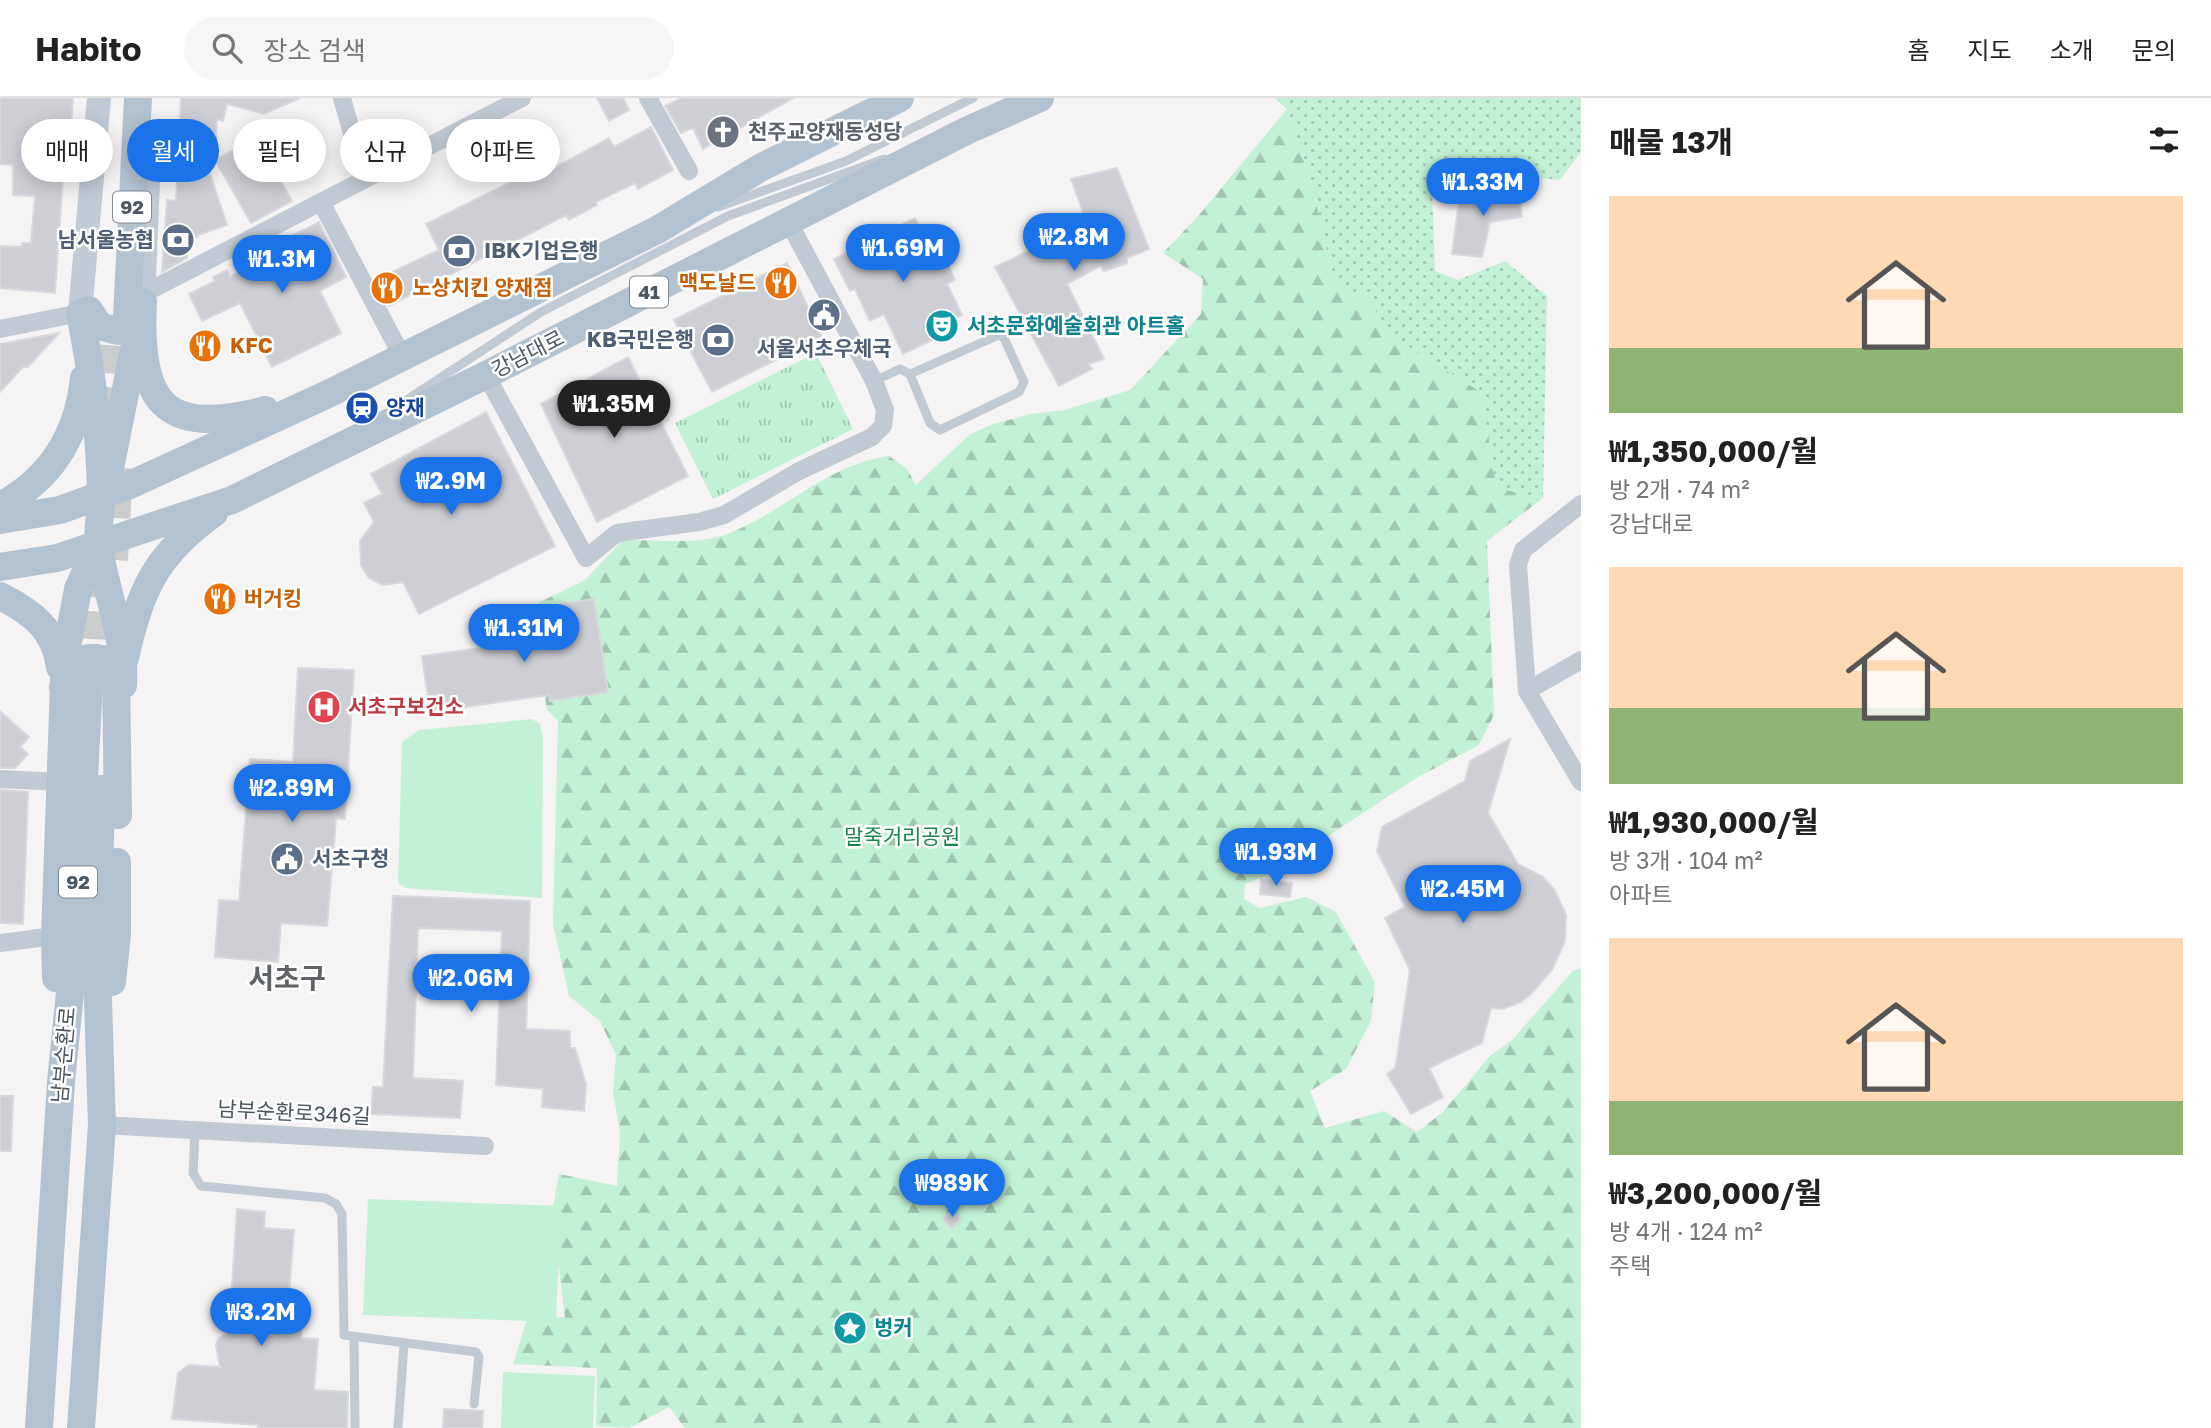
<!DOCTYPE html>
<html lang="ko">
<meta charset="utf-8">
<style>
body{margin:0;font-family:"Golos Text","Noto Sans KR",sans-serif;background:#f6f6f6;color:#222;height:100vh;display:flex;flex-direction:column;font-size:26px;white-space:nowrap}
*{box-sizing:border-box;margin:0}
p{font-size:23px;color:#767676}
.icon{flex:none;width:38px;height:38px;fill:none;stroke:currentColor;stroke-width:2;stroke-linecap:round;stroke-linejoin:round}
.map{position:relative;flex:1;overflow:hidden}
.side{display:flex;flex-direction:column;background:#fff;width:630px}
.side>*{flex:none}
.top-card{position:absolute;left:21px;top:21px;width:665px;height:63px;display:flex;gap:14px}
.price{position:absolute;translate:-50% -60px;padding:0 16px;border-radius:24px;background:#1a73e8;color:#fff;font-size:23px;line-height:46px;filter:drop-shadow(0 2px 4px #0008)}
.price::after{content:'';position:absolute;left:50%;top:42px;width:21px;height:16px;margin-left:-10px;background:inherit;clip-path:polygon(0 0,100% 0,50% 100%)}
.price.on{background:#222;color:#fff}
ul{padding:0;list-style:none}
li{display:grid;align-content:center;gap:14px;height:371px;padding:0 28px}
li span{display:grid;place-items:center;height:217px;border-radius:0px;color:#555}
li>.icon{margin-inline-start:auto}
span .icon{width:126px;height:126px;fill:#fffc;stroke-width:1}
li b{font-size:30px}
h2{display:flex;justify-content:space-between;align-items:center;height:84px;padding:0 28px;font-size:30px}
.chip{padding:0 24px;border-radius:32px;background:#fff;box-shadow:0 4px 18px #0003;font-size:24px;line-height:63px}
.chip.on{background:#1a73e8;color:#fff}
header{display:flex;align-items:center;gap:42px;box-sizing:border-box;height:98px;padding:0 35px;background:#fff;border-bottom:2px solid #e0e0e0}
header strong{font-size:33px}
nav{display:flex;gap:38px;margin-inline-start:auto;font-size:24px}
.search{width:490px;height:63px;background:#f6f6f6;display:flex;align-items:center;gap:18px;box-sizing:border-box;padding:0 24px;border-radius:38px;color:#767676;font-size:26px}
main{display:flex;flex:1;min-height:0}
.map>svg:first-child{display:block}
.grass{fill:url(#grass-tufts)}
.forest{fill:url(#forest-firs)}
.park{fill:url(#park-dots)}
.pitch{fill:#c3f1d5}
.building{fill:#cdcfd5;stroke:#d7d9de;stroke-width:2}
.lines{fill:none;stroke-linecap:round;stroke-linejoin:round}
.primary-tunnel{stroke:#caccce;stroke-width:28;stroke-dasharray:28 14;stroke-linecap:butt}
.service{stroke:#c1cad2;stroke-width:9}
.minor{stroke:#c1cad2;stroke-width:18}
.secondary{stroke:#c1cbd6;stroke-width:24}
.primary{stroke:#b3c2d1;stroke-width:28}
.labels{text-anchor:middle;stroke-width:5;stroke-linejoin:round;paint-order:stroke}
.shield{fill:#fff;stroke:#808990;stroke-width:2}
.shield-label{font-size:19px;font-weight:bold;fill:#4a5661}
.worship-label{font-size:21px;font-weight:bold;fill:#5b616d;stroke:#fff;text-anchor:start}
.service-label{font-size:21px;font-weight:bold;fill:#4e5e75;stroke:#fff;text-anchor:end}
.food-label{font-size:21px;font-weight:bold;fill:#c56008;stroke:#fff;text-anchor:start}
.culture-label{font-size:21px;font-weight:bold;fill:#0d838f;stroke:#fff;text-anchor:start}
.street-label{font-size:21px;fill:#4a5661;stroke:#fff}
.transit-label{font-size:21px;font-weight:bold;fill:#164399;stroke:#fff;text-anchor:start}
.health-label{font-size:21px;font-weight:bold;fill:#be3a42;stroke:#fff;text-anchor:start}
.park-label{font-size:21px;fill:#17864f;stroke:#fff}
.district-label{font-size:28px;font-weight:bold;fill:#5f6368;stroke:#fff}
</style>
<header>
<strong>Habito</strong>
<div class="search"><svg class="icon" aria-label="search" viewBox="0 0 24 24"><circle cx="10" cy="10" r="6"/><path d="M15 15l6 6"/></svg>장소 검색</div>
<nav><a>홈</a><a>지도</a><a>소개</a><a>문의</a></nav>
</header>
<main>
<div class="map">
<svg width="1581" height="1330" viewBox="0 0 1581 1330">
<defs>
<pattern id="grass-tufts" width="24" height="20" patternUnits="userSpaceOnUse" patternTransform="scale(1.75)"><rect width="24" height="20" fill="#c3f1d5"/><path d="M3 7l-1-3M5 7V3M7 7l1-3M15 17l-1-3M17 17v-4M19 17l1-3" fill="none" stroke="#a0c6b0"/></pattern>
<pattern id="forest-firs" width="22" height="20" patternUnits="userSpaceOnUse" patternTransform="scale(1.75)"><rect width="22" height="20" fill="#c3f1d5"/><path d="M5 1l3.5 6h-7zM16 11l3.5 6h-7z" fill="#a0c6b0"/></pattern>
<pattern id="park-dots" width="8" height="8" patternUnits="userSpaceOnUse" patternTransform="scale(1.75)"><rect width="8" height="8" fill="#c3f1d5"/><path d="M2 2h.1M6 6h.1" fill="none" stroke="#a0c6b0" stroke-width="1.8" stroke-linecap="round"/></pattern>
</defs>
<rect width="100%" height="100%" fill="#f5f3f3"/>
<polygon class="grass" points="816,255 853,331 713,401 675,325"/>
<path class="forest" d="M1287,11L1312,86L1334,185L1369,202L1391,238L1481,294L1497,390L1543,400L1487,443L1494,617L1479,647L1418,679L1268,777L1245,786L1244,801L1260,810L1306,799L1336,814L1375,884L1371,923L1346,971L1310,993L1325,1030L1384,1013L1417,1034L1442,1015L1490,958L1512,942L1573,873L1581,870V1330H685L669,1309L629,1330L596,1328L597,1270L513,1266L529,1215L565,1220L552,1114L559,1076L617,1088L620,1033L613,995L616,957L600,923L569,898L553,826L558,623L547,612L532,508L585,482L623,442C657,441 698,448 730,435C785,413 828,366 889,358L907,371L916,387L969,337L993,326L1031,316L1065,312L1130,292L1201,216L1203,181L1163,155L1199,117Z"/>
<polygon class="park" points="1275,0 1581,0 1581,54 1560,82 1477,74 1432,92 1435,173 1458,182 1505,163 1547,198 1543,400 1497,390 1481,294 1391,238 1369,202 1334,185 1312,86 1287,11"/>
<g class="pitch">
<polygon points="532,621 540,626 543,640 542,800 406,790 398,785 402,644 419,632"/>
<polygon points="368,1101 561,1108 556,1224 363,1217"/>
<polygon points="503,1274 595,1278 593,1330 501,1330"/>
</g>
<g class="building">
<polygon points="0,0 73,0 71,30 54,28 50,78 63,78 55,195 0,190 0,148 22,149 22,145 31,145 35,98 13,97 13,67 0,66"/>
<polygon points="181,0 300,0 264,16 227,6 223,23 217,21 215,53 204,58 227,127 198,137 198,139 188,139 187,160 162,174 167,102 176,103"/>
<polygon points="597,0 623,0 629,12 609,23"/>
<polygon points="681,0 793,0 703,51 693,30 681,35 665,8"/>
<polygon points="651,29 673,72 638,91 635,85 596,104 597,107 569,122 566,117 389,208 377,181 439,152 426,126 533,73 536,80 609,40 614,49"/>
<polygon points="257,39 292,103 251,125 215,62"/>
<polygon points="1117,70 1149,151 1127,160 1127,165 1104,173 1100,168 1067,186 1104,261 1088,266 1092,271 1059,288 995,169 1087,125 1071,81"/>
<polygon points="1518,89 1522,119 1490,124 1482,159 1452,156 1460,96"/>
<polygon points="915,120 925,140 933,136 955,182 947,186 962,217 949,223 953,232 903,256 884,216 870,223 855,191 850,193 834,161"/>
<polygon points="319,124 346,179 320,193 341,235 272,269 240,205 202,223 189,196 215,183 213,179 227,172 230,179 287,148 284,142"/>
<polygon points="787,165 822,239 712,294 674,222"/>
<polygon points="59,235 28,269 23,269 0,294 0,246"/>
<polygon points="628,259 688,378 597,424 541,306"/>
<polygon points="486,314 555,448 419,516 403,484 383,487 369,480 361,467 360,443 374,424 364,405 382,396 371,376"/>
<polygon points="594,501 608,594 550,603 549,597 430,614 422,558 540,542 536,510"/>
<polygon points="298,570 354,572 345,721 336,720 327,828 281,825 278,864 215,859 219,802 239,803 250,661 293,664"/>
<polygon points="0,613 29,639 20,649 28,656 15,670 0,670"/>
<polygon points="1510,641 1488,715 1518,766 1543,779 1554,791 1566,817 1565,843 1552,872 1531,896 1521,904 1503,911 1491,910 1482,945 1429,970 1443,999 1411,1016 1387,976 1395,970 1397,960 1410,872 1385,820 1405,809 1377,753 1382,729 1465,683 1470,663"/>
<polygon points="0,692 28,694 23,826 0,825"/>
<polygon points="1261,781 1292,785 1290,799 1260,796"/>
<polygon points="393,798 530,803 526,931 570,933 570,950 575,950 586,986 584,1013 542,1009 543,991 496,987 502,833 418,830 413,980 463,983 460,1020 371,1016 373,989 383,989"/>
<polygon points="0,998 13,998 11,1053 0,1053"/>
<polygon points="237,1111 265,1114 264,1130 294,1132 287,1221 302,1222 301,1240 318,1241 314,1292 348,1294 347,1330 258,1330 258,1327 172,1321 178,1275 189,1267 220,1269 216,1247 218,1241 229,1234"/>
<polygon points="952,1112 961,1121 951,1130 943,1121"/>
<polygon points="444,1311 483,1313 482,1330 443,1330"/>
</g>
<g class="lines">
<g class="primary-tunnel">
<polyline points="103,317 109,219"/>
<polyline points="114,462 119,370"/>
<polyline points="89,583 96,456"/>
</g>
<g class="service">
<polyline points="718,109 846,63 973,0"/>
<polyline points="874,283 900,271 910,276 930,325 940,332 1019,294 1024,284 1004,240 999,237 910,276"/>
<polyline points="408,301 541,214 728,118 884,61"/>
<polyline points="195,1033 193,1075 201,1088 325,1100 336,1106 342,1116 344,1237 476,1254 479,1259 474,1306"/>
<polyline points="354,1241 355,1330"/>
<polyline points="398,1330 404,1246"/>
</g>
<g class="minor">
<polyline points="342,0 365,81"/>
<polyline points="648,0 689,73"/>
<polyline points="321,104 403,260"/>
<polyline points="143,196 522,0"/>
<polyline points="0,231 80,215"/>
<polyline points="486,277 586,460 617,435 699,424 724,417 799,373 872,339 883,328 885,312 874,283 788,123"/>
<polyline points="1581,406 1523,452 1518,467 1527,593 1581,684"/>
<polyline points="1527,593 1581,562"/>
<polyline points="0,681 60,684"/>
<polyline points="0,845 55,838"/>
<polyline points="102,1027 485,1048"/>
</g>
<g class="secondary">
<polyline points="143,204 149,61"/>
<polyline points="80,215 99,0"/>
</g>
<g class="primary">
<path d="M143,204C138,302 161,340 265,312"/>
<path d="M80,215C92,275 100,335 101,396C102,414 96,432 99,450C106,495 126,541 123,587"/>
<polyline points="80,215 89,212 99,228 118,233 133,225 140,211"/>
<polyline points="127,219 138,0"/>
<polyline points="108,380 134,251"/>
<path d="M0,408C51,381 78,338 84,280"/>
<polyline points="0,422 60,412 132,386 328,296 657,132 760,70 900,0"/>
<polyline points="0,469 57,460 232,402 486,277 966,33 1040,0"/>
<path d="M0,498C32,514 55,531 60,569"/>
<path d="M125,560C140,491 156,457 214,415"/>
<path d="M63,589C73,569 78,555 103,561L116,574L118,717"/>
<polyline points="56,880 55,838 65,560 78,491 98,448"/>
<polyline points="112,884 117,836 117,764"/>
<polyline points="39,1330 61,984 76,835 89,583"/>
<polyline points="81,1330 102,1027 96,839 102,691"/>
</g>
</g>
<defs>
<symbol id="church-disc" viewBox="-11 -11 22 22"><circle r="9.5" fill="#6b7280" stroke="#fff"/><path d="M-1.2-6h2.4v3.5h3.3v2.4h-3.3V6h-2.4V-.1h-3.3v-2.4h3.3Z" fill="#fff"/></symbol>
<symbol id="bank-disc" viewBox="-11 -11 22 22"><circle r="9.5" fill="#5c6f8a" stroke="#fff"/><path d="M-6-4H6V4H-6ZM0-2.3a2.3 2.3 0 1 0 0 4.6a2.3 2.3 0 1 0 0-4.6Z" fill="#fff"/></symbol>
<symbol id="restaurant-disc" viewBox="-11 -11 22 22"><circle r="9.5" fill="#e8710a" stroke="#fff"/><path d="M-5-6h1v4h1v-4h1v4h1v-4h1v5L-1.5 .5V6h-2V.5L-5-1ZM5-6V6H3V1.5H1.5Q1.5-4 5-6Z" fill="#fff"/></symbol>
<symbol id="civic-disc" viewBox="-11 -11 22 22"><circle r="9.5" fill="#5c6f8a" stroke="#fff"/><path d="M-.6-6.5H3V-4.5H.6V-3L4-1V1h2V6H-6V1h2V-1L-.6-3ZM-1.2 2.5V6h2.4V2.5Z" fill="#fff"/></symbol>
<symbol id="theatre-disc" viewBox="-11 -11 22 22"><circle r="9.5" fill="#0f9aa8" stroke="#fff"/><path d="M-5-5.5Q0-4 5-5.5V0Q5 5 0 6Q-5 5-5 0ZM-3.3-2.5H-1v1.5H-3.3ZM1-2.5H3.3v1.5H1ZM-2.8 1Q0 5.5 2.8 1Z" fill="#fff"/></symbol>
<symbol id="station-disc" viewBox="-11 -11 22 22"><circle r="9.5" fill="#1a4fb4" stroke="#fff"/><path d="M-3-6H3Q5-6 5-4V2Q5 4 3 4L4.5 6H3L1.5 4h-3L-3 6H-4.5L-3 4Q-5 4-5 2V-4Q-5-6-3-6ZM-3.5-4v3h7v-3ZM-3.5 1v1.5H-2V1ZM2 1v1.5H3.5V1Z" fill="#fff"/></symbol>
<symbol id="hospital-disc" viewBox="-11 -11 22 22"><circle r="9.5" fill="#e0444e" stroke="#fff"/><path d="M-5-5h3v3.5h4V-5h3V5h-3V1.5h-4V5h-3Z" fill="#fff"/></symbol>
<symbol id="sight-disc" viewBox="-11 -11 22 22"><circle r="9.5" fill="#0f9aa8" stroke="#fff"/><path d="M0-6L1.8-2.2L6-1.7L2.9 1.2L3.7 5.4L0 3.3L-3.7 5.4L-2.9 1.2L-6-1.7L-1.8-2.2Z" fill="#fff"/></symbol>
</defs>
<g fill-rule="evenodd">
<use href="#church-disc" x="704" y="15" width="38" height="38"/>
<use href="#bank-disc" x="159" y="123" width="38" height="38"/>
<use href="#bank-disc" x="440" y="134" width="38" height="38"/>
<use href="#restaurant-disc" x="762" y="166" width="38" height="38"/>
<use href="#restaurant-disc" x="368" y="171" width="38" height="38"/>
<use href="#civic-disc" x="805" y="198" width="38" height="38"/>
<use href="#theatre-disc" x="923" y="209" width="38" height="38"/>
<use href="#bank-disc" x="699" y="223" width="38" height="38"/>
<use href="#restaurant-disc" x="186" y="229" width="38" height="38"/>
<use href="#station-disc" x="343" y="291" width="38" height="38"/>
<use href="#restaurant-disc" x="201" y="482" width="38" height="38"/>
<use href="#hospital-disc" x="305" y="590" width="38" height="38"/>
<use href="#civic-disc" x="268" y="742" width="38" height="38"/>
<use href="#sight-disc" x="831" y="1211" width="38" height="38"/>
</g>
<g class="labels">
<g class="shield">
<rect x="113" y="93.5" width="38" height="31" rx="5"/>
<rect x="630" y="178.5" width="38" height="31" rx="5"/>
<rect x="59" y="768.5" width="38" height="31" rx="5"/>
</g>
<g class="shield-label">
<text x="132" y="116">92</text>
<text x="649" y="201">41</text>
<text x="78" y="791">92</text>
</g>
<g class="worship-label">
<text x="748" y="41">천주교양재동성당</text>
</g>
<g class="service-label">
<text x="154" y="149">남서울농협</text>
<text x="484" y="160" text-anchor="start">IBK기업은행</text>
<text x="694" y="249">KB국민은행</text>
<text x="824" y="258" text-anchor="middle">서울서초우체국</text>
<text x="312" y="768" text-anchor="start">서초구청</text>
</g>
<g class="food-label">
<text x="756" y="192" text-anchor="end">맥도날드</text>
<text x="412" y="197">노상치킨 양재점</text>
<text x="230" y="255">KFC</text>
<text x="244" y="508">버거킹</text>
</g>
<g class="culture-label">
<text x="967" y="235">서초문화예술회관 아트홀</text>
<text x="874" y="1237">벙커</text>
</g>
<g class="street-label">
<text transform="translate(528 256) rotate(-27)" y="7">강남대로</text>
<text transform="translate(64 957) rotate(-85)" y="7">남부순환로</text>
<text transform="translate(294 1015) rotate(3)" y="7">남부순환로346길</text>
</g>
<g class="transit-label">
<text x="386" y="317">양재</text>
</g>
<g class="health-label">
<text x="348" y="616">서초구보건소</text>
</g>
<g class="park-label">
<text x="902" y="746">말죽거리공원</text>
</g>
<g class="district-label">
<text x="287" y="890">서초구</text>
</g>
</g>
</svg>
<b class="price" style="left:1483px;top:120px">₩1.33M</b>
<b class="price" style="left:1074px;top:175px">₩2.8M</b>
<b class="price" style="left:903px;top:186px">₩1.69M</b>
<b class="price" style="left:282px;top:197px">₩1.3M</b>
<b class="price on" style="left:614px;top:342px">₩1.35M</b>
<b class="price" style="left:451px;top:419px">₩2.9M</b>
<b class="price" style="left:524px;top:566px">₩1.31M</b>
<b class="price" style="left:292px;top:726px">₩2.89M</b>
<b class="price" style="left:1276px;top:790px">₩1.93M</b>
<b class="price" style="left:1463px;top:827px">₩2.45M</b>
<b class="price" style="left:471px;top:916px">₩2.06M</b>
<b class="price" style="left:952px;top:1121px">₩989K</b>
<b class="price" style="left:261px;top:1250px">₩3.2M</b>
<div class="top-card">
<a class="chip">매매</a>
<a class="chip on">월세</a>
<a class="chip">필터</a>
<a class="chip">신규</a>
<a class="chip">아파트</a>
</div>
</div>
<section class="side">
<h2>매물 13개<svg class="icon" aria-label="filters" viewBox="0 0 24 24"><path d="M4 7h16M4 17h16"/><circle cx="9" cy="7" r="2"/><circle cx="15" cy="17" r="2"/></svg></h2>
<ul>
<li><span style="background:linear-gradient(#ffd9b3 70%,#8fb573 0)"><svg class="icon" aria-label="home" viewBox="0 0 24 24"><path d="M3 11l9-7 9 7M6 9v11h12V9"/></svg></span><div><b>₩1,350,000/월</b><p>방 2개 · 74 m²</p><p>강남대로</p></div></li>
<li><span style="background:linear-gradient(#ffd9b3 65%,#8fb573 0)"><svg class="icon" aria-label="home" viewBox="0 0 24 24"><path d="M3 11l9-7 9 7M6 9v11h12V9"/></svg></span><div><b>₩1,930,000/월</b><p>방 3개 · 104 m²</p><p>아파트</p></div></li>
<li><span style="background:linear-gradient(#ffd9b3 75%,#8fb573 0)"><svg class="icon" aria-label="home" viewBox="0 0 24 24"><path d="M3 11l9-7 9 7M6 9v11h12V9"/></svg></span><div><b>₩3,200,000/월</b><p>방 4개 · 124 m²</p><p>주택</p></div></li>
</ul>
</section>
</main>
